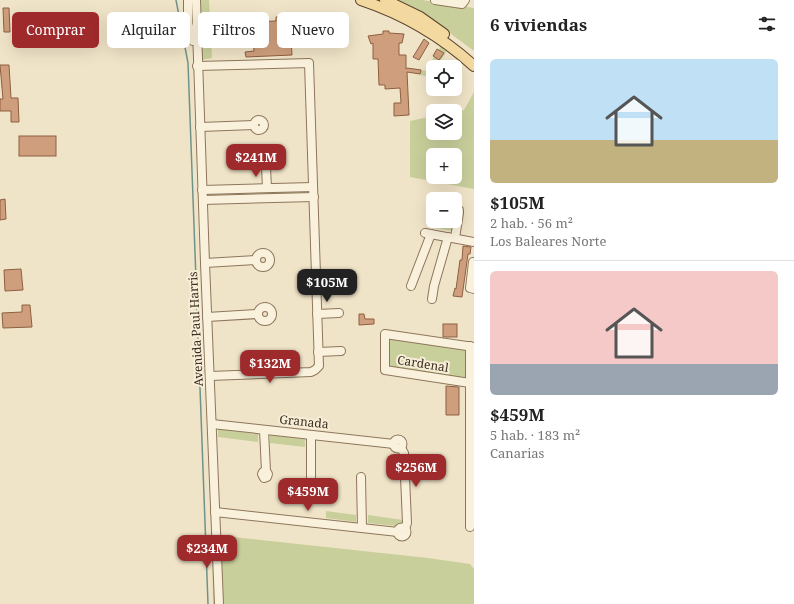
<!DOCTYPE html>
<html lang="es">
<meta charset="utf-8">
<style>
body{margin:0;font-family:"Noto Serif",serif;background:#f6f6f6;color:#222;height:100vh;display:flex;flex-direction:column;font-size:15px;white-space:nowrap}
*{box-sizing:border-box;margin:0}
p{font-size:13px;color:#767676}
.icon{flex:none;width:22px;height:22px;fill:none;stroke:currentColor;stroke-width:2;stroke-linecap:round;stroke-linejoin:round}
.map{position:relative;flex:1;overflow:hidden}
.details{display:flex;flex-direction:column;background:#fff;width:320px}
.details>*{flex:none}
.guide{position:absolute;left:12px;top:12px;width:380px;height:36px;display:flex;gap:8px}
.tools{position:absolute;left:426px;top:60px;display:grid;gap:8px}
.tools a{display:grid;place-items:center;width:36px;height:36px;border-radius:6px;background:#fff;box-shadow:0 4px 16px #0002;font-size:20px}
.price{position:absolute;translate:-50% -34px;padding:0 9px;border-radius:8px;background:#9e2a2b;color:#fff;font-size:13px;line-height:26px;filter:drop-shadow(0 1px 2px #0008)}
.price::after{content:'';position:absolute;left:50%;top:24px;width:12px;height:9px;margin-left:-6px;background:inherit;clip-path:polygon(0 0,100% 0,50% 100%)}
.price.current{background:#222;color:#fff}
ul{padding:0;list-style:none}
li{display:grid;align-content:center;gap:8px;height:212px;padding:0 16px}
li+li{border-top:1px solid #e0e0e0}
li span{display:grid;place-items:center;height:124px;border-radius:6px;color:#555}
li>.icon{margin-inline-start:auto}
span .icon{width:72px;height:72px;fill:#fffc;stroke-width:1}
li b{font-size:17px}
h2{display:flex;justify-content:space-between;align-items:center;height:48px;padding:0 16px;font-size:17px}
.chip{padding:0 14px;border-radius:6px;background:#fff;box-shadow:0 4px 16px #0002;font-size:14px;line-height:36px}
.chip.current{background:#9e2a2b;color:#fff}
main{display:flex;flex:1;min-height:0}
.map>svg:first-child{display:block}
.green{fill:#c9cf9b;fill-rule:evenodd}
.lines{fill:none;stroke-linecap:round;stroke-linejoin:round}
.stream{stroke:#6f938a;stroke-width:1.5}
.building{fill:#cf9f7d;stroke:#8d5f41}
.minor-casing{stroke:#8d765c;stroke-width:10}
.major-casing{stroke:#5b4430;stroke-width:12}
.minor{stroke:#faf1dc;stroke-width:8}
.major{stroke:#f3d9a0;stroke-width:10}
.labels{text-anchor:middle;stroke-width:4;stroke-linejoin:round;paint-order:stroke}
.street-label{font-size:12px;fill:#3d2e20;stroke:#f7eed8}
</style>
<main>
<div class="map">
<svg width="474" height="604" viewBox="0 0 474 604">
<rect width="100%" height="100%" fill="#f0e4c8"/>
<g class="green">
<polygon points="201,0 209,0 212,58 201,60"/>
<polygon points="396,0 422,0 474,8 474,51 443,28"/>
<polygon points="441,45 448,49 437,67 433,67 433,73 431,77 420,75 421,70 425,71 434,57 439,60 443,53 439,50"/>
<path d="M474,92V189L410,177V121L433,116V133H455V112L464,110ZM433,155H455V177H433Z"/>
<polygon points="305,190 306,194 211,197 211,193"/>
<polygon points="431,214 433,214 433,221 454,221 452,231 429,227"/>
<polygon points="387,337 466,349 466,379 388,368"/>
<polygon points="218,429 258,434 258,442 218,437"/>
<polygon points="270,435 305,439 305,447 270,443"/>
<polygon points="326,511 356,515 356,522 326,518"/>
<polygon points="368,515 403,520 403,524 396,526 368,523"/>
<polygon points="212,536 224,536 428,558 470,564 474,569 474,604 213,604"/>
</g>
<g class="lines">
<polyline class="stream" points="176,0 188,63 208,604"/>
</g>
<g class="building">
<polygon points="3,8 9,8 10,32 4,32"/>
<polygon points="282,16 282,21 290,20 292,55 246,57 245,52 254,51 252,22 276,21 276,17"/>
<polygon points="383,31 389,31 389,33 404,34 402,43 399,43 399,55 406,55 406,69 407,68 421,70 420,74 407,72 409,115 394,116 394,103 401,103 400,88 385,89 385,85 379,85 378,59 373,59 373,43 371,44 368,36 383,34"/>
<polygon points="424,39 429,43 419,60 413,57"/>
<polygon points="437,49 444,53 439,60 433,56"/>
<polygon points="0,65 9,65 11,98 18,98 19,122 11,122 11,111 0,111 0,99 3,99"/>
<rect x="19" y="136" width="37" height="20"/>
<polygon points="5,199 6,219 0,220 0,200"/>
<polygon points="463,246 471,247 470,254 468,254 462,297 453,296 455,288 456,289 460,260 462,260"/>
<polygon points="21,269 23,290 5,291 4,270"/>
<polygon points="22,305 30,305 32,327 3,328 2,313 22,312"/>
<polygon points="359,314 364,314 365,319 374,319 374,324 359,325"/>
<rect x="443" y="324" width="14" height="13"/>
<polygon points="446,386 459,387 459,415 446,415"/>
</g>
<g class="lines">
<defs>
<g id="minor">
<polyline points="188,0 188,23 193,41"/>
<polyline points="196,0 205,263 219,604"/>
<polyline points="435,0 462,4 465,0"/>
<polyline points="197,66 309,63 319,366 315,370 311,372 210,376"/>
<circle cx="259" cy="125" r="5"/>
<polyline points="200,127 254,125"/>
<polyline points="266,167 267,188"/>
<polyline points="202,190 313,187"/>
<polyline points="203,200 314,197"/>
<polyline points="455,208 459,210 459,213 455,238"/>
<polyline points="425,233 474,242"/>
<circle cx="263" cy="260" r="7"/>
<polyline points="473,262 470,288 474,289"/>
<polyline points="205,263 256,260"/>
<polyline points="411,286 431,234"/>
<polyline points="432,299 434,286 448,237"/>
<circle cx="265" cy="314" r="7"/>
<polyline points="317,314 339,313"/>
<polyline points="207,317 258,314"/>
<polyline points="470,346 470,527"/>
<polyline points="318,352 341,351"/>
<polyline points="470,383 385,370 385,334 474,347"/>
<polyline points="212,424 394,444"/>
<polyline points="264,430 266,471 268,474 267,477 264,478 262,474 263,472 266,471"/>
<polyline points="311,435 311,485"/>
<circle cx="398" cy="444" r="4.5"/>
<polyline points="401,448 404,453 407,523 405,529"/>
<polyline points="361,477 362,528"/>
<polyline points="215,512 398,532"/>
<circle cx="402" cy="532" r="4.5"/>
</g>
<g id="major">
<path d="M361,0C403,14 441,36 474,66"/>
<polyline points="385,0 420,17 444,34"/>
</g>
</defs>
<use href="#minor" class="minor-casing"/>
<use href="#major" class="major-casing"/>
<use href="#minor" class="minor"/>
<use href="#major" class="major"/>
</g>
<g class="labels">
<g class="street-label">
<text transform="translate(196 329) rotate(-93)" y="4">Avenida Paul Harris</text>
<text transform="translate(423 364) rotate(9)" y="4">Cardenal</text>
<text transform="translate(304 422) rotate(6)" y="4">Granada</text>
</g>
</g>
</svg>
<div class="tools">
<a><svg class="icon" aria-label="locate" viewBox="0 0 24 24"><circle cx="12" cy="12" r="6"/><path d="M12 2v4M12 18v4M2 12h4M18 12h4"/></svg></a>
<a><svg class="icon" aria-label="layers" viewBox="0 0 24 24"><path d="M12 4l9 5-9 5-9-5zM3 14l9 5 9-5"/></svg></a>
<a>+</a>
<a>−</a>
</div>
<b class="price" style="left:256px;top:178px">$241M</b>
<b class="price current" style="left:327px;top:303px">$105M</b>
<b class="price" style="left:270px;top:384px">$132M</b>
<b class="price" style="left:416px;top:488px">$256M</b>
<b class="price" style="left:308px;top:512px">$459M</b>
<b class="price" style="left:207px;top:569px">$234M</b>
<div class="guide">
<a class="chip current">Comprar</a>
<a class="chip">Alquilar</a>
<a class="chip">Filtros</a>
<a class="chip">Nuevo</a>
</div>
</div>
<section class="details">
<h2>6 viviendas<svg class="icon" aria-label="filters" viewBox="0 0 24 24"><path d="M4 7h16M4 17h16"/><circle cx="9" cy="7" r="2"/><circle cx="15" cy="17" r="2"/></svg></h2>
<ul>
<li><span style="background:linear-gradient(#bfe0f5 65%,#c2b280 0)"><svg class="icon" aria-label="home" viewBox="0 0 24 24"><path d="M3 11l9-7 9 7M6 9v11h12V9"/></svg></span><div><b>$105M</b><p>2 hab. · 56 m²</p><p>Los Baleares Norte</p></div></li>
<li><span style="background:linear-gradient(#f6c9c9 75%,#9aa5b1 0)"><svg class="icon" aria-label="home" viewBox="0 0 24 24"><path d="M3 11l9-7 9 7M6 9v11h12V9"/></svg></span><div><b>$459M</b><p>5 hab. · 183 m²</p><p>Canarias</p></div></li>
</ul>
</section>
</main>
